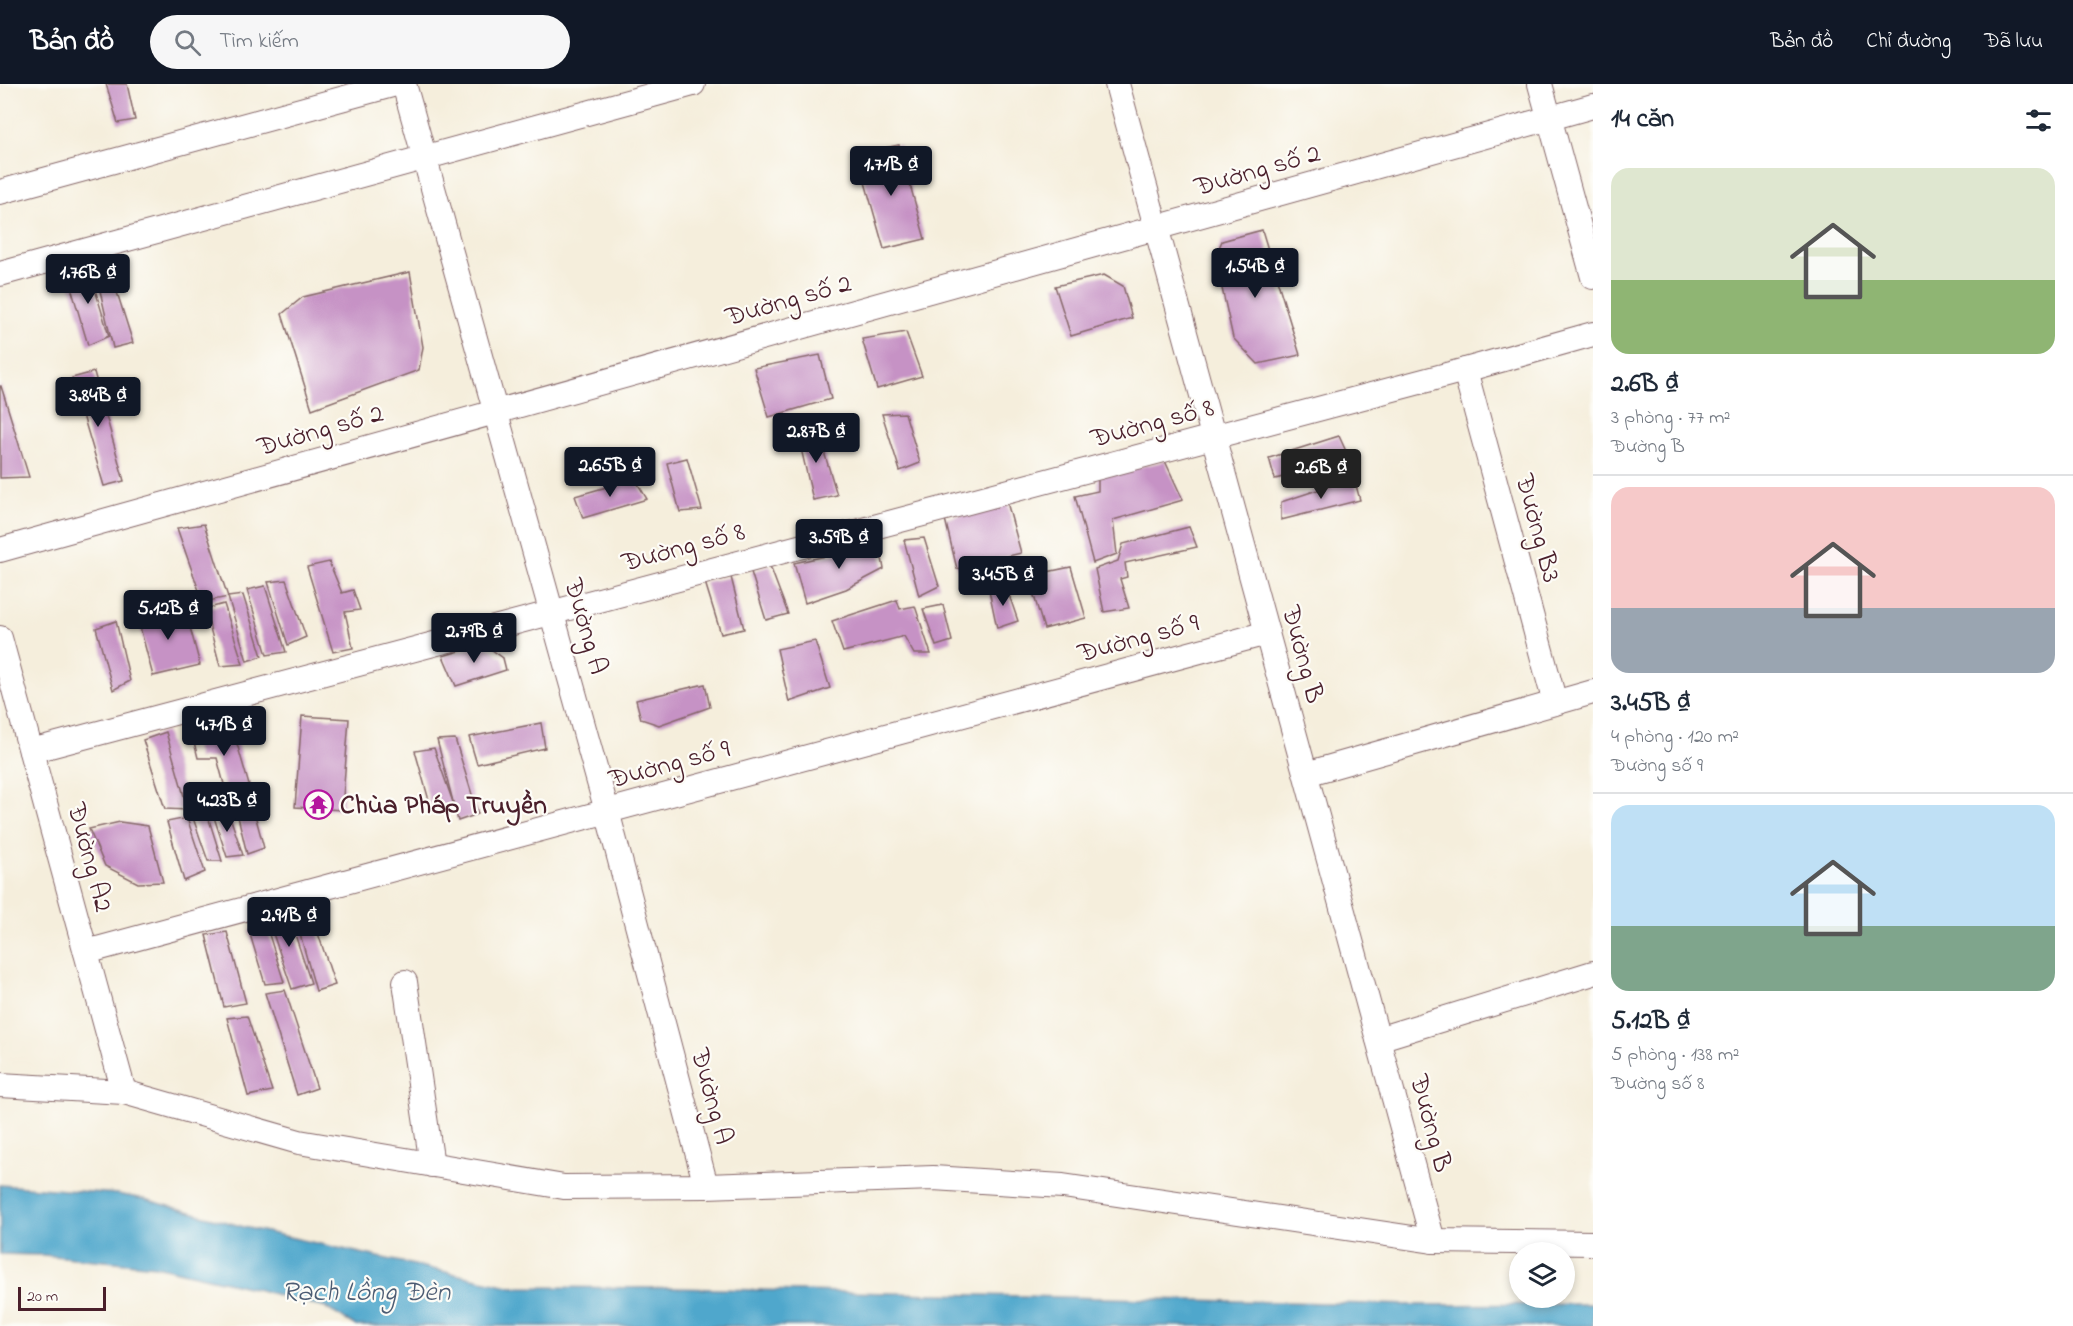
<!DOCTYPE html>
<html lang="vi">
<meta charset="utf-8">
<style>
body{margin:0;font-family:"Indie Flower",sans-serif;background:#f6f6f7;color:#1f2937;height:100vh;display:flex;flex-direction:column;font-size:22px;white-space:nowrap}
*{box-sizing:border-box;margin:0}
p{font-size:20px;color:#747a83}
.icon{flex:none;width:33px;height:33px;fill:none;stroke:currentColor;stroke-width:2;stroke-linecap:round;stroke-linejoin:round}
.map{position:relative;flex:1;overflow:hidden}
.drawer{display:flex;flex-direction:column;background:#fff;width:480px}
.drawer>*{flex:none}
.tools{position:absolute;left:1509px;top:1158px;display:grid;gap:12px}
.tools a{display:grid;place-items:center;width:66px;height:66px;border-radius:50%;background:#fff;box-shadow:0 3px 9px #0003;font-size:30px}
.scale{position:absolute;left:18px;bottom:15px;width:88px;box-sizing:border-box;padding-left:6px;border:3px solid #4a1f2b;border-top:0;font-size:16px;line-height:21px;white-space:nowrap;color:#4a1f2b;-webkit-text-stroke:4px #fdfcf7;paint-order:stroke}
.price{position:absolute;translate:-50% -51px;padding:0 14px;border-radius:6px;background:#111827;color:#fff;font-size:20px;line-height:39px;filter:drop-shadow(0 2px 3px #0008)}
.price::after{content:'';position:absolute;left:50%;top:36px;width:18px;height:14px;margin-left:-9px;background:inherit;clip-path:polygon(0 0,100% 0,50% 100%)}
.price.on{background:#222;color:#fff}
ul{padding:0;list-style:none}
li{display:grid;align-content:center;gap:12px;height:318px;padding:0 18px}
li+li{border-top:2px solid #e0e1e3}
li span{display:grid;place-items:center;height:186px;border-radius:18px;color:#555}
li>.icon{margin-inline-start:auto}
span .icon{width:108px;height:108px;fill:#fffc;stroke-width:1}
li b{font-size:26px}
h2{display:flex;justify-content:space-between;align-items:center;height:72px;padding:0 18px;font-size:26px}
header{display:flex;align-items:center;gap:36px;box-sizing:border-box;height:84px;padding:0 30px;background:#111827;color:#fff}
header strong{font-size:28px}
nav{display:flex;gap:33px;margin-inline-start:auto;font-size:21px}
.search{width:420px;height:54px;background:#f6f6f7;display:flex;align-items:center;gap:15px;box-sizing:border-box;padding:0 21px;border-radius:33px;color:#747a83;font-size:22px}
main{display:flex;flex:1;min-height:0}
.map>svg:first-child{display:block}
.water{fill:#4fa7cc;stroke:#4c637c;stroke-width:1.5}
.building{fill:#c692c5}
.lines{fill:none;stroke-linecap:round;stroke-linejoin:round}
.minor-casing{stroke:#866769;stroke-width:26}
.minor{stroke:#fff;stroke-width:24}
.labels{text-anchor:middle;stroke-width:4.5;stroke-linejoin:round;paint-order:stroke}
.street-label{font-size:27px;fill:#4a1f2b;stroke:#fdfcf7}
.poi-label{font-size:27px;font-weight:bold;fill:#4a1f2b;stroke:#fdfcf7;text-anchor:start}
.water-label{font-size:28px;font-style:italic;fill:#4c5c73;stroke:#fdfcf7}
</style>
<header>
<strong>Bản đồ</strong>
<div class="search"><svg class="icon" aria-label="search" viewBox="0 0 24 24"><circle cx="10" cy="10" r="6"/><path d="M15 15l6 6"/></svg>Tìm kiếm</div>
<nav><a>Bản đồ</a><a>Chỉ đường</a><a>Đã lưu</a></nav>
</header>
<main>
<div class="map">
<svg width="1593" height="1242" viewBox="0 0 1593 1242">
<rect width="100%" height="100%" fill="#fdfcf7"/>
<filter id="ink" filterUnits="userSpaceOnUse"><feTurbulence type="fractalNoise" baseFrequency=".0167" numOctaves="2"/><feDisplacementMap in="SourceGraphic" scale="12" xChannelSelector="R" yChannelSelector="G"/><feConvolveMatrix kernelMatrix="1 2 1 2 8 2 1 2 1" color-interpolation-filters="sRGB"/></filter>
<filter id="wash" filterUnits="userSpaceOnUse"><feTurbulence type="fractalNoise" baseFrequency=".008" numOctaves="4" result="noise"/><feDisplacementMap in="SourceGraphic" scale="24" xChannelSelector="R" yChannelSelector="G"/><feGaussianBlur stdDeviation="1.35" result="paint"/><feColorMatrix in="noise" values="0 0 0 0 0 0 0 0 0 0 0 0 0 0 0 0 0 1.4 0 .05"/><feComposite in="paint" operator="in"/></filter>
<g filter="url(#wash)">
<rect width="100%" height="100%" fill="#f5eedc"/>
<polygon class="water" points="0,1101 117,1110 144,1115 244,1143 513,1203 674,1204 1414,1221 1593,1220 1593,1242 356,1242 326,1224 252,1204 156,1182 43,1171 0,1170"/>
<g id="blocks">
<g class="building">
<polygon points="106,0 127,0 135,36 118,39"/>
<polygon points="899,61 925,155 884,165 857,70"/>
<polygon points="1262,146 1300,271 1258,280 1233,254 1215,173 1222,157"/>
<polygon points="88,182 109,252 88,261 67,190"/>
<polygon points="110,186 133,259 113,264 96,189"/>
<polygon points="410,188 423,263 419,286 312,325 282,230 303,213"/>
<polygon points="1104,191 1123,202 1132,234 1071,252 1055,202"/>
<polygon points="906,248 922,292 877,305 862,255"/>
<polygon points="820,271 831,315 769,333 754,284"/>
<polygon points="94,288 124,397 104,402 72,294"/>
<polygon points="0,302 1,302 29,393 0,394"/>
<polygon points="905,329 920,379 900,387 882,330"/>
<polygon points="816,341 837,411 813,416 797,347"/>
<polygon points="1339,352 1350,376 1275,395 1269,374"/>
<polygon points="687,374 702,426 680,428 667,379"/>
<polygon points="1165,377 1183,416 1113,436 1117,470 1093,479 1075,412 1098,407 1098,392"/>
<polygon points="1354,394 1360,416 1281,436 1281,418"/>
<polygon points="635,395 647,415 583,434 575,412"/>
<polygon points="1007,418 1021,469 957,485 945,435"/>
<polygon points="204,440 228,513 243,511 262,572 247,577 228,513 203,518 177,444"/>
<polygon points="1189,443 1197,463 1125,479 1127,493 1120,495 1129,524 1104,528 1095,485 1118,477 1123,460"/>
<polygon points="924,454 939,502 919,512 904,456"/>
<polygon points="879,458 884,485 846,505 805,519 794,479 835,470 855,459"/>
<polygon points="329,478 342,509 353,506 360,526 345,528 353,564 333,568 307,483"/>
<polygon points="770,482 788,530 766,536 751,488"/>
<polygon points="1071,483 1086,534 1044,545 1028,492"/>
<polygon points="731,493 744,545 721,550 705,498"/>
<polygon points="286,496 306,553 288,561 268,498"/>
<polygon points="265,502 286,568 267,571 247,506"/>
<polygon points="1006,502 1018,537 997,544 989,506"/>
<polygon points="897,516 900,525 915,522 931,570 914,570 904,552 843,568 832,537"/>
<polygon points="224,520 243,580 220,582 205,525"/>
<polygon points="943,521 952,557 936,562 923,525"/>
<polygon points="161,523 162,533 186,528 200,581 153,592 136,528"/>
<polygon points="116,537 130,597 113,606 96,544"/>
<polygon points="815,557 830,604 789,618 777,565"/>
<polygon points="484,560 503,574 506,586 456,602 443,572"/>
<polygon points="705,600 710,623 659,641 641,635 636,616"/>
<polygon points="302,632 349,635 342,726 295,723"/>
<polygon points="231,639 251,708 228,715 217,674 198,674 192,650"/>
<polygon points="541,639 545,664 477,680 469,653"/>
<polygon points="166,648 188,726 165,725 143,656"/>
<polygon points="455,655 478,730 458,737 437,656"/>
<polygon points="434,664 455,724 432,727 415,667"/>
<polygon points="251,716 264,764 247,770 235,720"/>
<polygon points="227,724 243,771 227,773 212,727"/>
<polygon points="206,726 222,777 208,777 192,731"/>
<polygon points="187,734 205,788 184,797 167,738"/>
<polygon points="120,738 148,742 163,798 138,799 105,782 89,745"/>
<polygon points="286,823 311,899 292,905 266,829"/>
<polygon points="311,828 335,901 316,907 295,832"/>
<polygon points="266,841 284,898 265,900 249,847"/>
<polygon points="227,848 246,919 224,923 206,851"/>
<polygon points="285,906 317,1004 297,1011 265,909"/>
<polygon points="247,932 272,1007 248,1012 227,934"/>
</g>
</g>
</g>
<g filter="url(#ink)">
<use href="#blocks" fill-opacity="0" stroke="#866769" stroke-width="1.5"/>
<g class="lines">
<defs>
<g id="minor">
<polyline points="404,0 607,727 706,1102"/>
<polyline points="1117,0 1433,1157"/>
<polyline points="1540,0 1593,193"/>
<polyline points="0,108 396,0"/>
<polyline points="0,190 693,0"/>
<polyline points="1465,286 1555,619"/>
<polyline points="0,466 1593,22"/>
<polyline points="0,554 124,1008"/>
<polyline points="31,667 1465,286 1593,250"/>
<polyline points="1306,690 1593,608"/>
<polyline points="86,868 1267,549"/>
<polyline points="405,898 432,1081"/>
<polyline points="1378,955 1593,889"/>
<polyline points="0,1001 124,1008 299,1058 564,1103 706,1102 933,1094 1063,1102 1433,1157 1593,1159"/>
</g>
</defs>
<use href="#minor" class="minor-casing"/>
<use href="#minor" class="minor"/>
</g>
</g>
<defs>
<symbol id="temple-ring" viewBox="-11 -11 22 22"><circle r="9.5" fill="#fdfcf7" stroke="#b5179e" stroke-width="1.5"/><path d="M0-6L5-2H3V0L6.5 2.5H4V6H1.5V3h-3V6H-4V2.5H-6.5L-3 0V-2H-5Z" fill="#b5179e"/></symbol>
</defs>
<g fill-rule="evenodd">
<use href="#temple-ring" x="302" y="704" width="33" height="33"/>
</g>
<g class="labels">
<g class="street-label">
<text transform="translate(1257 85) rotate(-16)" y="9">Đường số 2</text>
<text transform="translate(788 215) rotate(-16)" y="9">Đường số 2</text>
<text transform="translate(1152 338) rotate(-15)" y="9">Đường số 8</text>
<text transform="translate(320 345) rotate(-16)" y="9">Đường số 2</text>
<text transform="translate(1539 444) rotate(75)" y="9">Đường B3</text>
<text transform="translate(683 462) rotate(-15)" y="9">Đường số 8</text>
<text transform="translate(587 542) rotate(74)" y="9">Đường A</text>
<text transform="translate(1138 553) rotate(-15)" y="9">Đường số 9</text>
<text transform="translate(1304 570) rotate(75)" y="9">Đường B</text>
<text transform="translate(669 679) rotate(-15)" y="9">Đường số 9</text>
<text transform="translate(91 773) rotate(75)" y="9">Đường A2</text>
<text transform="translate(713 1012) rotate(75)" y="9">Đường A</text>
<text transform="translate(1432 1039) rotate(75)" y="9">Đường B</text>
</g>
<g class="poi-label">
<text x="340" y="729">Chùa Pháp Truyền</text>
</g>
<g class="water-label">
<text x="366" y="1216">Rạch Lồng Đèn</text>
</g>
</g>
</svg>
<div class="tools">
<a><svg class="icon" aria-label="layers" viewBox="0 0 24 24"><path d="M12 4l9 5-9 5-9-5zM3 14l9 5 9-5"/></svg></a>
</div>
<div class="scale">20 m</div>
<b class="price" style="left:891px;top:113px">1.71B ₫</b>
<b class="price" style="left:1255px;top:215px">1.54B ₫</b>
<b class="price" style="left:88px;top:221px">1.76B ₫</b>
<b class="price" style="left:98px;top:344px">3.84B ₫</b>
<b class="price" style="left:816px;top:380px">2.87B ₫</b>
<b class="price" style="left:610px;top:414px">2.65B ₫</b>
<b class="price on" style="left:1321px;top:416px">2.6B ₫</b>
<b class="price" style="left:839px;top:486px">3.59B ₫</b>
<b class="price" style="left:1003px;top:523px">3.45B ₫</b>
<b class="price" style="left:168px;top:557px">5.12B ₫</b>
<b class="price" style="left:474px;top:580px">2.79B ₫</b>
<b class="price" style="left:224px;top:673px">4.71B ₫</b>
<b class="price" style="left:227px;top:749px">4.23B ₫</b>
<b class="price" style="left:289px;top:864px">2.91B ₫</b>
</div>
<section class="drawer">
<h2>14 căn<svg class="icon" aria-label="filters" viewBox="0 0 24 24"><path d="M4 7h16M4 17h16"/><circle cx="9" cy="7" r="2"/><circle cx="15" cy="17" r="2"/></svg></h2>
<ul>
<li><span style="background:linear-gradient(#dfe7d0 60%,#8fb573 0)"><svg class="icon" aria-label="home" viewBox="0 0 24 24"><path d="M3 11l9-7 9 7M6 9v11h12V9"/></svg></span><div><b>2.6B ₫</b><p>3 phòng · 77 m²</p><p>Đường B</p></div></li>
<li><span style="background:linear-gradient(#f6c9c9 65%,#9aa5b1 0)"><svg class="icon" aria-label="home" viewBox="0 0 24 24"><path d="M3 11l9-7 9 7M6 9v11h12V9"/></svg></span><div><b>3.45B ₫</b><p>4 phòng · 120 m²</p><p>Đường số 9</p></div></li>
<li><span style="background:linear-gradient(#bfe0f5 65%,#7fa58c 0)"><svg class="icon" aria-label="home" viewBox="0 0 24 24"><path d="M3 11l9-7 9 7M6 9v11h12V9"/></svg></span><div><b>5.12B ₫</b><p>5 phòng · 138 m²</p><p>Đường số 8</p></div></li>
</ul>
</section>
</main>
